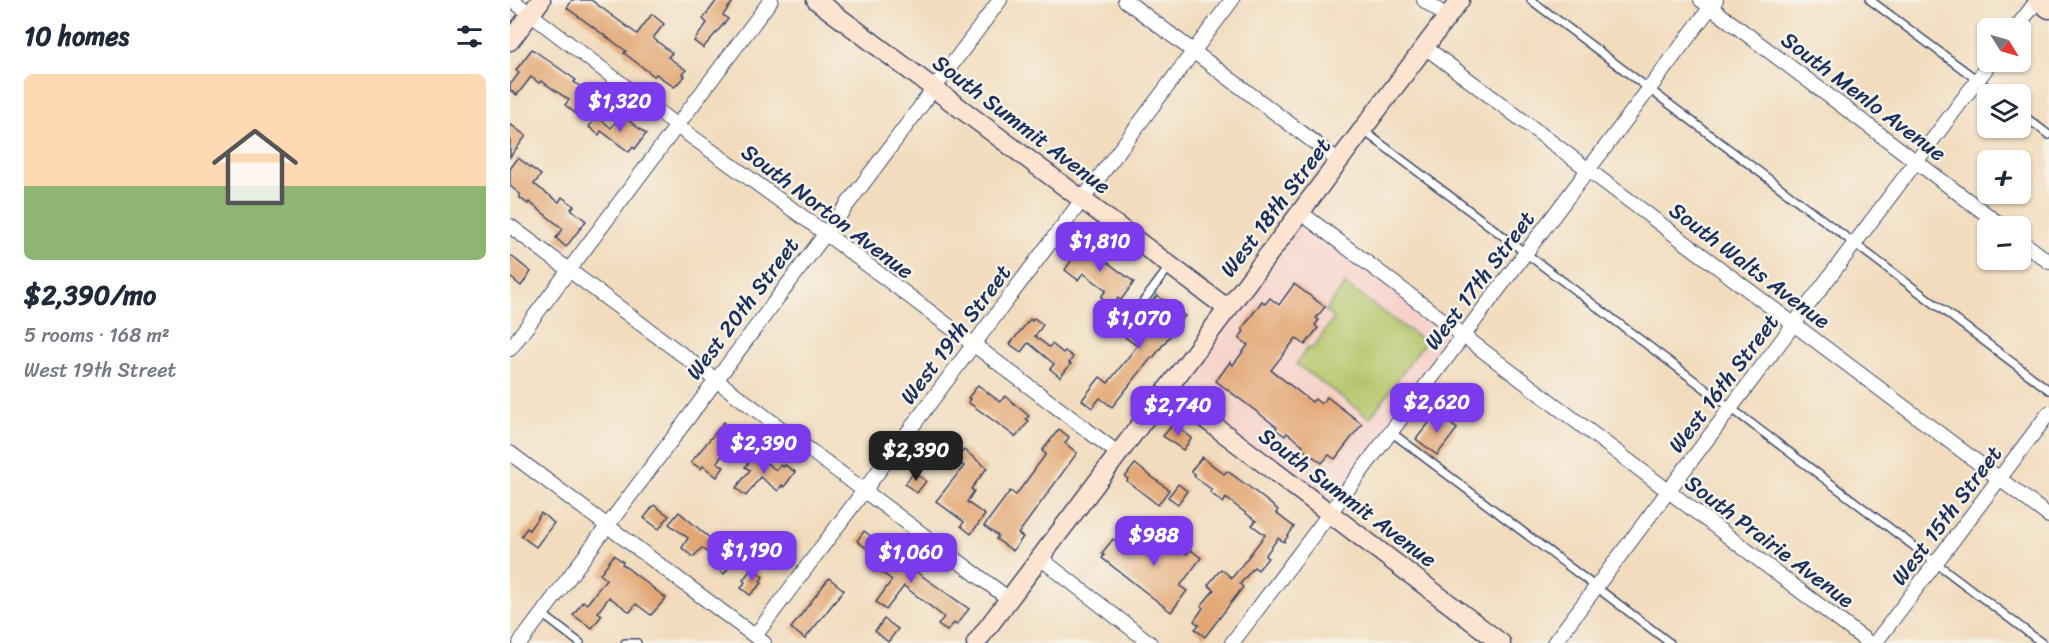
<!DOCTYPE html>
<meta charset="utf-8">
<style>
body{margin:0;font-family:Sriracha,sans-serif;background:#f2f2f3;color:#1f2937;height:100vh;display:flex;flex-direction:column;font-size:22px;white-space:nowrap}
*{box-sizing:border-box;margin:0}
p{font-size:20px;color:#747a83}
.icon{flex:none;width:33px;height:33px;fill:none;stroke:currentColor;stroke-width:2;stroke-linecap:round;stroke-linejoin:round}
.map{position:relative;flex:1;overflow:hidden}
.sheet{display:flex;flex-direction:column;background:#fff;width:510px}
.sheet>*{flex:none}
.needle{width:39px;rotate:127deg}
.tools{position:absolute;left:1467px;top:18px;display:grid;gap:12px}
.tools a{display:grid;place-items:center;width:54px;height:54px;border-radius:9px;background:#fff;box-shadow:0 2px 4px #0004;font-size:30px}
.price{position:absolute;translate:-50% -51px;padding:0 14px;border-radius:12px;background:#7c3aed;color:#fff;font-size:20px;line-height:39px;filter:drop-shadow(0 2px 3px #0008)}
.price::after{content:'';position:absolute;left:50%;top:36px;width:18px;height:14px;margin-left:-9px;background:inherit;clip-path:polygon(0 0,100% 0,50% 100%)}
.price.active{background:#222;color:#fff}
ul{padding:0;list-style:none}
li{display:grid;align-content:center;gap:12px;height:318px;padding:0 24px}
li+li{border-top:2px solid #e0e1e3}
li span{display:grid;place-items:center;height:186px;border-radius:9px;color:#555}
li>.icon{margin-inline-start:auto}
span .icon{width:108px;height:108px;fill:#fffc;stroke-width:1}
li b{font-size:26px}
h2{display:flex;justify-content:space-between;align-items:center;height:72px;padding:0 24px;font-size:26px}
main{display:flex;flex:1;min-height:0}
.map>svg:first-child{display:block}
.built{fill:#f7d1c9}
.green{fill:#b4c66a;stroke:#687a64;stroke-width:1.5}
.building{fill:#e3a775}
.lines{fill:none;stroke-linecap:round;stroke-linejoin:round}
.lane-casing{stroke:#3b496c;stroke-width:10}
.street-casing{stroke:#3b496c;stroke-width:16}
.secondary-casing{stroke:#3b496c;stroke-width:21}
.lane{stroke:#fff;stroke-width:7}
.street{stroke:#fff;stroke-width:14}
.secondary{stroke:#fde4d1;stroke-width:18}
.labels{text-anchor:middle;stroke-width:5;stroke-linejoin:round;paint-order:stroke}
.street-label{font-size:22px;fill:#1b2f5e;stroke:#f7f3e8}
</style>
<main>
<section class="sheet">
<h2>10 homes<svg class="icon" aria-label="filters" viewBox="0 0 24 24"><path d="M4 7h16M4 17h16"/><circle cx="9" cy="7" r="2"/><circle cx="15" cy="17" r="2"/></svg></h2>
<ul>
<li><span style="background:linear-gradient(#ffd9b3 60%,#8fb573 0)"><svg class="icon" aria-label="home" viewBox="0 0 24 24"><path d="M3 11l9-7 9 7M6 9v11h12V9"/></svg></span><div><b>$2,390/mo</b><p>5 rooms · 168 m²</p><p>West 19th Street</p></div></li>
</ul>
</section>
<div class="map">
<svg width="1539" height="643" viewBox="0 0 1539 643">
<rect width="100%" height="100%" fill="#f7f3e8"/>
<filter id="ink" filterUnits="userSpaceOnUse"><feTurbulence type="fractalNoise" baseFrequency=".0167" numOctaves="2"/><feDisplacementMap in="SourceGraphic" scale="12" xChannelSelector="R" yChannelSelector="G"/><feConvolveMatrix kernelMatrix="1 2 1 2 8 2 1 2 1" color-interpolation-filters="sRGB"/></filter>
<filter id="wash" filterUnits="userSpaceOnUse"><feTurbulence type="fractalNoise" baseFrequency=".008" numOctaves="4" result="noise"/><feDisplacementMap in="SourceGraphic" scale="24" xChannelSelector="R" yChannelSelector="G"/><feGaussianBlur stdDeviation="1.35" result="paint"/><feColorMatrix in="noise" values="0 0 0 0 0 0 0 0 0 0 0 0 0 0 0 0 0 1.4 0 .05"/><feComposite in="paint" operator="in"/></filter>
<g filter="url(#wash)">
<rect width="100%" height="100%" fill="#f2dcbd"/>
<polygon class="built" points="790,212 953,336 820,513 657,390"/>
<polygon class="green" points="835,284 915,342 860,418 786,364 798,347 802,349 824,318 815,311"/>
<g id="blocks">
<g class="building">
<polygon points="62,0 81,0 127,34 142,14 154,24 143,38 162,53 158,57 176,70 172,74 175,76 164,87 146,74 144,76 114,53 116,51 57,8"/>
<polygon points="207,0 224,0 213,15 218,19 193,48 184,41 197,23 193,19"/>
<polygon points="22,49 66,80 64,82 82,95 85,97 86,95 95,102 81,120 68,110 65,113 55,105 59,100 31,81 29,83 21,77 7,95 0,90 0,85 9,73 6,70"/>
<polygon points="87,116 101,128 109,118 112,120 114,117 136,134 125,149 123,147 119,152 91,131 89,135 79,127"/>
<polygon points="0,124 16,136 0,157"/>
<polygon points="8,158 31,175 24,184 49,202 52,197 64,206 61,209 76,221 56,247 46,238 53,229 19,202 18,204 10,198 10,194 0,186 0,169"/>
<polygon points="575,240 589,250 586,254 624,282 611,300 608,298 603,306 591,297 596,290 573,273 568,280 555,270"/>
<polygon points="0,255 21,272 11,286 0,277"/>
<polygon points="784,284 815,307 806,318 809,320 805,325 808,328 795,345 786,338 761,370 802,402 805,399 811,404 817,397 852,424 825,459 819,455 812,463 791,448 793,445 777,433 775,436 765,429 767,427 706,381 720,362 723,365 738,345 729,338 734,331 732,329 752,301 755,304 760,298 769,305"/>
<polygon points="647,295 675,316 643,358 642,357 602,407 590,398 582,408 572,400 590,377 598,383 627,346 615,337"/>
<polygon points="524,318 533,325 525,336 539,347 542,344 553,353 555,351 563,357 559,363 561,364 550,377 540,369 544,364 520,344 518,343 511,352 500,344 520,319 522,321"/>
<polygon points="468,385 490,402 495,396 519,416 516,419 519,421 506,437 458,402 460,399 458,398"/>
<polygon points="927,413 947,429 927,455 906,439"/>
<polygon points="214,422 234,437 223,450 219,447 207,462 214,467 207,477 193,466 191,469 181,462"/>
<polygon points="663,424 682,438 673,450 653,436"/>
<polygon points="549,429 559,437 555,443 567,453 508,534 513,537 503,551 486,539 488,536 474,526 500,491 506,495 536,454 532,451"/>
<polygon points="426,436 440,447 430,460 419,452 421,449 418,446"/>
<polygon points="454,450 477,468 461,489 464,491 457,502 475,515 461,534 451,526 454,522 426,501 454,466 446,460"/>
<polygon points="245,454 266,470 270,465 273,467 275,465 285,472 274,487 272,485 268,491 250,477 236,496 226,488 240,470 235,467"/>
<polygon points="692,457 714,474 717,471 738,486 768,510 766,513 784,527 774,542 768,538 755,556 758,558 748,570 744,567 730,584 733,587 695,637 685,629 689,625 684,621 693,608 691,606 704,590 698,585 711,569 722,578 755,535 742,525 746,521 716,498 713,503 700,492 702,490 684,476 685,474 681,471"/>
<polygon points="625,464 659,490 648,505 617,481 618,479 615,477"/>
<polygon points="404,472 416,481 407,493 395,484"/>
<polygon points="668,484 677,491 668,504 658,497"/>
<polygon points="144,505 159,516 149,529 134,518"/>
<polygon points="169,512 215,551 211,555 222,563 214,574 203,565 207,560 192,548 183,557 172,548 178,538 159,524"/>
<polygon points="31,513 44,523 26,547 11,536 17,528 19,530"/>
<polygon points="637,525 677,554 681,550 691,558 670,586 677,591 661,612 592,558 594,555 592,553 603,539 623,555 635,539 630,534"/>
<polygon points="354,531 412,576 459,609 446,625 444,623 437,631 428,625 434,617 394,586 376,610 366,602 382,580 361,565 366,559 362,556 364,554 347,541"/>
<polygon points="104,555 113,562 112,564 156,598 141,615 126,604 120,612 99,597 88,612 92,615 82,628 63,615 73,601 77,604 96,579 90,574"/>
<polygon points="242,568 253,577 250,581 252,583 240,595 231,588 235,582 233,580"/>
<polygon points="319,578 334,590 295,639 281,628"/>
<polygon points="374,619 388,629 378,642 365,631"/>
</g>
</g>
</g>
<g filter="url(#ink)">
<use href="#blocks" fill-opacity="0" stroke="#3b496c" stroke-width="1.5"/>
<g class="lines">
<defs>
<g id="lane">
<polyline points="1021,0 1539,390"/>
<polyline points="1360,0 1486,94"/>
<polyline points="1510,113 1539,135"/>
<polyline points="854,131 1532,643"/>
<polyline points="611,331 660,266"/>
<polyline points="881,432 1160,643"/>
<polyline points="32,614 70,643"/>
<polyline points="115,643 127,643"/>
</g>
<g id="street">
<polyline points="2,0 167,126 315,233 609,454"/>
<polyline points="615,0 829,161"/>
<polyline points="914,0 937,17"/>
<polyline points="1191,0 1492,226"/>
<polyline points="1506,28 1527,1"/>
<polyline points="915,47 1539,516"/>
<polyline points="790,212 1359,643"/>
<polyline points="0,226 499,599"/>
<polyline points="1510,240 1539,262"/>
<polyline points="0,349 261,0"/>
<polyline points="0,453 254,643"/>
<polyline points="530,558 640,643"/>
<polyline points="245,636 722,0"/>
<polyline points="10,643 490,0"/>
<polyline points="722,643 1206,0"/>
<polyline points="1044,643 1481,62"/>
<polyline points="1365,643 1539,413"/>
</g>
<g id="secondary">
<polyline points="306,0 718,309"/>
<polyline points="1527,0 1539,9"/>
<polyline points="0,41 31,0"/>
<polyline points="657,390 991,643"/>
<polyline points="466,643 950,0"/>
</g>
</defs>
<use href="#lane" class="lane-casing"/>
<use href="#street" class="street-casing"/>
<use href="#secondary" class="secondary-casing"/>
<use href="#lane" class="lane"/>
<use href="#street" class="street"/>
<use href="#secondary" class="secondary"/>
</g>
</g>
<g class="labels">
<g class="street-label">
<text transform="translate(1354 96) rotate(37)" y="8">South Menlo Avenue</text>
<text transform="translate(512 124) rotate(37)" y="8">South Summit Avenue</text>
<text transform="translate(765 207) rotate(-53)" y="8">West 18th Street</text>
<text transform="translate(318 211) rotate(37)" y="8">South Norton Avenue</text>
<text transform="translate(1240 265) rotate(37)" y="8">South Walts Avenue</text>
<text transform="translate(969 280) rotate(-53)" y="8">West 17th Street</text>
<text transform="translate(232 308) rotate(-53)" y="8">West 20th Street</text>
<text transform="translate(445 334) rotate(-53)" y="8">West 19th Street</text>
<text transform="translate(1213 383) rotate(-53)" y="8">West 16th Street</text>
<text transform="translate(838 497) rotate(37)" y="8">South Summit Avenue</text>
<text transform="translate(1436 515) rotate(-53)" y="8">West 15th Street</text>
<text transform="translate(1260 541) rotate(37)" y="8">South Prairie Avenue</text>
</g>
</g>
</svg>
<div class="tools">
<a><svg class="needle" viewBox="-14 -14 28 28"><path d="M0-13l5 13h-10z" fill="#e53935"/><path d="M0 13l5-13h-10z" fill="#747a83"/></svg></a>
<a><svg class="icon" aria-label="layers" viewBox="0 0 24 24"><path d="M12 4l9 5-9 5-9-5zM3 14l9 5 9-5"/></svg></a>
<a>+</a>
<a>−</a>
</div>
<b class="price" style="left:110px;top:133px">$1,320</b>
<b class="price" style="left:590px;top:273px">$1,810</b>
<b class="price" style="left:629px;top:350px">$1,070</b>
<b class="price" style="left:927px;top:434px">$2,620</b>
<b class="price" style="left:668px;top:437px">$2,740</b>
<b class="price" style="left:254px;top:475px">$2,390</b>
<b class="price active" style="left:406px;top:482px">$2,390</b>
<b class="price" style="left:644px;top:567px">$988</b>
<b class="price" style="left:242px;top:582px">$1,190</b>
<b class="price" style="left:401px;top:584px">$1,060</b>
</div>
</main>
